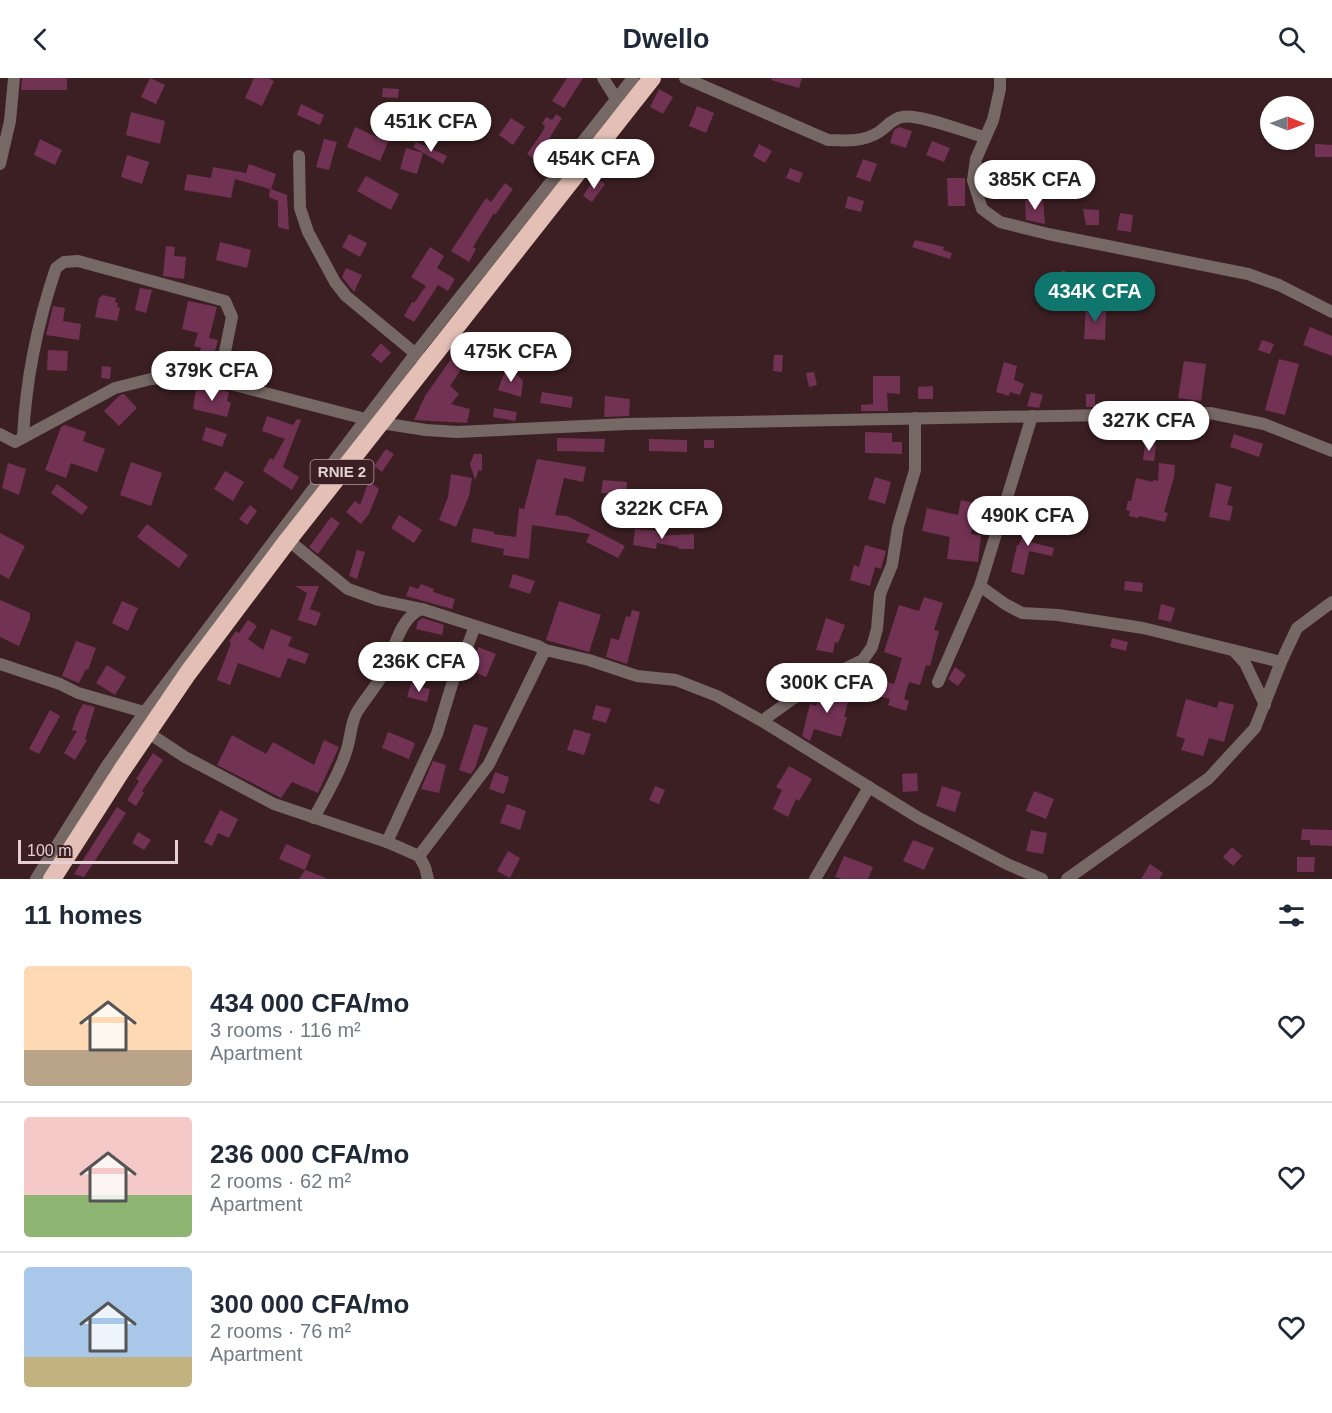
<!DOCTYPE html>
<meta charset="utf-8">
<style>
body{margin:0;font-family:Helvetica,sans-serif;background:#f2f2f3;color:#1f2937;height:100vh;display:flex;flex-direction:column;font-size:22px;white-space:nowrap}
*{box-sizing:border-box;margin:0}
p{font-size:20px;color:#747a83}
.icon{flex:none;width:33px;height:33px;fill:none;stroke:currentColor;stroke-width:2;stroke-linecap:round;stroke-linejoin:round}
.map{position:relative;height:801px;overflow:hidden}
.panel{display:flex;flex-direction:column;background:#fff;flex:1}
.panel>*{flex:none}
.needle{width:39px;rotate:91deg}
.controls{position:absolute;left:1260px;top:18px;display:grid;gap:12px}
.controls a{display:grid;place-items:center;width:54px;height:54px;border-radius:50%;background:#fff;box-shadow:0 2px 4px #0004;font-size:30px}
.scale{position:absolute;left:18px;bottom:15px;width:160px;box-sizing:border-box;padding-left:6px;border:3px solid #e4d0d2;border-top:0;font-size:16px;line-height:21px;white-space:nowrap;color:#e4d0d2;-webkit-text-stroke:4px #3c1f23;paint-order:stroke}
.price{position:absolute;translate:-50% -51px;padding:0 14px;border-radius:21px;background:#fff;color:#222;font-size:20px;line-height:39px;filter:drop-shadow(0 2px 3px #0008)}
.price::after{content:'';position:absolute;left:50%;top:36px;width:18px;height:14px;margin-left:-9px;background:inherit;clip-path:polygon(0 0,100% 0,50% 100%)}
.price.selected{background:#0f766e;color:#fff}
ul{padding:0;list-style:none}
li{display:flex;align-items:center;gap:18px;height:150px;padding:0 24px}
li+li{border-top:2px solid #e0e1e3}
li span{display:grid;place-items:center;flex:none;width:168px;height:120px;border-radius:6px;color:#555}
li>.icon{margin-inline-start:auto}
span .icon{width:72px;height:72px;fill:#fffc;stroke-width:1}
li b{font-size:26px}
h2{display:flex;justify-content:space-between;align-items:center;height:72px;padding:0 24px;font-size:26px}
header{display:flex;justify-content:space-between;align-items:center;height:78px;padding:0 24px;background:#fff;font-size:27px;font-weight:800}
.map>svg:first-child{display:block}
.building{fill:#723254}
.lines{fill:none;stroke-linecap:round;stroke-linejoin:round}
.minor{stroke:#766864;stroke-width:12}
.highway{stroke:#e3bfb5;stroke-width:18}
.labels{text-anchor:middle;stroke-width:4.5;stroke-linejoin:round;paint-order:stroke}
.shield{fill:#3c1f23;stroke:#b29b9e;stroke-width:1.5}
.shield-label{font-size:15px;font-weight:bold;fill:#e4d0d2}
</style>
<header><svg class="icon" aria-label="back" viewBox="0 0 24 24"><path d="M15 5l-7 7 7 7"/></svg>Dwello<svg class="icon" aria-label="search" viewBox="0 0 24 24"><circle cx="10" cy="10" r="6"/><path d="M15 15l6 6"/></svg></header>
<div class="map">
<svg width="1332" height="801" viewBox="0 0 1332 801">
<rect width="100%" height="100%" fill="#3c1f23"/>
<g class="building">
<polygon points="22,0 67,0 67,12 21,12"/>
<polygon points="150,0 165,7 156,26 141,19"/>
<polygon points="254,0 268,0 274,3 262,28 245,20"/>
<polygon points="567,0 583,0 564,30 552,23"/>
<polygon points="772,0 802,0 799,10 771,2"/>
<polygon points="383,10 399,11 398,20 382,19"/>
<polygon points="659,11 673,19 663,36 650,29"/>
<polygon points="301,26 324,37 320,47 297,37"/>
<polygon points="697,28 714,35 706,55 689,48"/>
<polygon points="131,34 165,43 160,66 126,57"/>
<polygon points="556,36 562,40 548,62 550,63 536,83 527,76 543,53 545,48 542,46 546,39 552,42"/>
<polygon points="511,40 525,49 513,67 499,57"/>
<polygon points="475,47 484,51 479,61 470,57"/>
<polygon points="355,49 388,64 380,83 347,69"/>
<polygon points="899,49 912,53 906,70 890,65 894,52"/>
<polygon points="40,61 62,72 55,87 34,77"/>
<polygon points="324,61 337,64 329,92 316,89"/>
<polygon points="932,63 950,70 944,84 926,77"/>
<polygon points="416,64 447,78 443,86 413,69"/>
<polygon points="759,66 772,73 765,85 753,78"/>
<polygon points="1315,66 1332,67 1332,79 1315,79"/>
<polygon points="406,70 423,75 417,96 400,91"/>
<polygon points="127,77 149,84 142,106 121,99"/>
<polygon points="863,81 877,86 870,104 856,99"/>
<polygon points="249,86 276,96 271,111 287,117 289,152 278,149 278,123 269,119 270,111 235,101 231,120 184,112 187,96 211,100 213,89 246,95"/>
<polygon points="790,90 803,95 799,105 786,100"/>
<polygon points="1015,97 1016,110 1002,111 1001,99"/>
<polygon points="366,98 399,116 391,132 357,113"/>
<polygon points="595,99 605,106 592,124 583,118"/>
<polygon points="947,100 965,100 965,128 948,128"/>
<polygon points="505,105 513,111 495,137 494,135 473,169 476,171 469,184 451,173 486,120 491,124"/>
<polygon points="848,118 864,123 861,134 845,130"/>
<polygon points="1043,121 1045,146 1026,142 1025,122"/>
<polygon points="1083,131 1099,132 1099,147 1086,147"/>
<polygon points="1120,135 1133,137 1131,154 1117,152"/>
<polygon points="349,156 367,165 360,179 342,169"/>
<polygon points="915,162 944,169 943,172 952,175 950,181 912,169"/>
<polygon points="220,164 251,172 247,190 216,182"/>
<polygon points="166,168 175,169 174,178 186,179 184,201 163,198"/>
<polygon points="430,169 444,178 437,190 455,201 448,213 438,207 414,244 404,238 412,224 414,225 426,208 411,199"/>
<polygon points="346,190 362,197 354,214 342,199"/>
<polygon points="1062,192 1092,204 1085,224 1054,212"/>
<polygon points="140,210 152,212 146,235 135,232"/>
<polygon points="103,217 116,220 115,224 118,225 117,229 120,230 117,243 95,239 99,220"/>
<polygon points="188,223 217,229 209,260 218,262 211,288 197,284 201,270 194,268 198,255 182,251"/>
<polygon points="53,228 65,230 63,243 81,246 79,262 46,257"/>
<polygon points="1086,228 1106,229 1105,262 1084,261"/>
<polygon points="1310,249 1332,258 1332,278 1303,267"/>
<polygon points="468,257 478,263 477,267 450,308 459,316 451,326 470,331 467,345 414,342 425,318"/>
<polygon points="1262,262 1274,266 1270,276 1258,272"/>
<polygon points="381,265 391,275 381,285 371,277"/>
<polygon points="48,272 68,273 67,293 47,292"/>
<polygon points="774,277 783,277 782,294 773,293"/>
<polygon points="1279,281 1299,286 1285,337 1265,332"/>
<polygon points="1184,283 1206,286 1201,323 1178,320"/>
<polygon points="1004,284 1017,288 1014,302 1024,306 1020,317 1010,314 1009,318 996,314"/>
<polygon points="507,287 523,303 521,319 498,312"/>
<polygon points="102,288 111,289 110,301 101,300"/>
<polygon points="814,294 817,307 809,309 806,295"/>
<polygon points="873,298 900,298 900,316 887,315 888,333 861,333 861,327 873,326"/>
<polygon points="933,308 933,321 918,321 918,309"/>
<polygon points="196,311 216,315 217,311 229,314 227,323 231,325 227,339 193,331"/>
<polygon points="542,314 573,319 571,330 540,325"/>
<polygon points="1031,314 1043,317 1039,330 1027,328"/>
<polygon points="124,316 137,330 119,348 104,333 120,317"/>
<rect x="1086" y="316" width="9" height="13"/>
<polygon points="605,318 630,321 629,338 604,339"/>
<polygon points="494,330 517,334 515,343 493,339"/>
<polygon points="267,338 293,347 297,341 301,342 283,389 299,399 292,412 263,393 270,380 273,382 285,361 262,353"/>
<polygon points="65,347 86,354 83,363 105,371 97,394 71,385 66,400 45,392 61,349"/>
<polygon points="206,349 227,356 222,369 202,362"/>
<polygon points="865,354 892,355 892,364 902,364 902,376 865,375"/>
<polygon points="1234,356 1263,366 1259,379 1230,369"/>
<polygon points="557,360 605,361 604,374 557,373"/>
<polygon points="649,361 687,362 687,374 649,373"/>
<rect x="704" y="362" width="10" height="8"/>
<polygon points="1145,365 1156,367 1154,383 1143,382"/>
<polygon points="386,371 394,376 382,394 374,388"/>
<polygon points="474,376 482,376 482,393 479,392 475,402 470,386"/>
<polygon points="537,381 586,389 583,404 564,400 555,437 567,438 625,468 618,480 586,464 590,456 532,447 529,481 503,477 504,471 471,464 473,450 494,454 494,456 516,459 519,430 524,431"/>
<polygon points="131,384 162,395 151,428 120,417"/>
<polygon points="8,385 26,391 19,417 2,410"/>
<polygon points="1159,385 1175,387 1174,399 1164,434 1168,435 1165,444 1139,438 1138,440 1129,438 1130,433 1126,432 1128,423 1131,423 1136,400 1153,404 1153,402 1158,403"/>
<polygon points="225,393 244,404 233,423 214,411"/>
<polygon points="451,396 472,400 469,418 456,449 439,442 448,419"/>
<polygon points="875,399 891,404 885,426 868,421"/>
<polygon points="603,402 627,404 626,417 601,415"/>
<polygon points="369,403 379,411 369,436 361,446 346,434 355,423 360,427"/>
<polygon points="1216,405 1232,409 1227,427 1233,428 1230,443 1209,439"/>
<polygon points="57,406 88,429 82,437 51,415"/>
<polygon points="961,422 978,426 971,456 981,457 978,484 947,481 950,459 922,453 927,430 958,437"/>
<polygon points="250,427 257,433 247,447 239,441"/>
<polygon points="620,432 639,435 636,450 618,447"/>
<polygon points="1028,432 1036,433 1030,464 1054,470 1052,478 1029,473 1024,497 1011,494 1017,467 1019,467 1027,447 1025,447"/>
<polygon points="399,437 422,452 414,465 391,450"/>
<polygon points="331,439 340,445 318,476 309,469"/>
<polygon points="147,446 188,477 179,490 137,459"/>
<polygon points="635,451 659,453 658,458 694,456 694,471 679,471 678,469 657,465 656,471 633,467"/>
<polygon points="0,455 25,468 9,501 0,496"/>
<polygon points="865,467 886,473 881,491 875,489 870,508 850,502 854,487 859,489"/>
<polygon points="357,472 365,474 357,501 349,498"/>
<polygon points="513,496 535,503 530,516 509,509"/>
<polygon points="1125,503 1143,505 1142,514 1124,512"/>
<polygon points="421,506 434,511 433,514 455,521 452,531 406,518 410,508 418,511"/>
<polygon points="295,508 319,508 310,531 321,535 316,548 298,542 307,515"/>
<polygon points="924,519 943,525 934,552 939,553 930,588 926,587 920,607 909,604 904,621 909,623 906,633 888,627 890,621 866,615 870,600 894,606 902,580 884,574 899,527 919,533"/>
<polygon points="0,522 30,535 30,541 19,568 0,559"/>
<polygon points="122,523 138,530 128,553 112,545"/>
<polygon points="559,523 601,537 589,574 546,562"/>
<polygon points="1161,526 1175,530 1171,544 1158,541"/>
<polygon points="632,532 640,534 627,586 606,579 611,560 619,562 626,538 630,539"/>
<polygon points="423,540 444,547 442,557 416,551 418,543"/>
<polygon points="826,540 845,547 838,565 835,564 833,575 816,572"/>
<polygon points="248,542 257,548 248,561 263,572 271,551 292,559 288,568 309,576 305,586 288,580 280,600 238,585 230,607 217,602 231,565 229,563 236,553 239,555"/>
<polygon points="1112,560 1128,564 1126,573 1110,569"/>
<polygon points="76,563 96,570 88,592 86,591 79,605 62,598"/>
<polygon points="478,569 496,576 486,599 468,591 473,577 477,579"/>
<polygon points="107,587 126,599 115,617 96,605"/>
<polygon points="955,589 966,597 958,608 948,601"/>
<polygon points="411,606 430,611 427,624 407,619"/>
<polygon points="826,609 850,616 844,639 847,639 841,659 814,651 810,663 802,658 810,626 816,628 821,612"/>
<polygon points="1186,621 1217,630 1219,623 1234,627 1224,664 1209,660 1203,678 1181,672 1185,661 1176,658"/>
<polygon points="83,626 95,629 85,661 87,662 75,682 64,675 77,653 72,652 77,637"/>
<polygon points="596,627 611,631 606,645 592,641"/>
<polygon points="50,632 60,638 39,676 29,671"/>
<polygon points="474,646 488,650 475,690 471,696 459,692"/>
<polygon points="574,651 591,656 584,677 567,672"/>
<polygon points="388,654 415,665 409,681 382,670"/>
<polygon points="232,657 266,676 273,664 314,687 324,662 339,669 318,715 292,704 281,720 217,687"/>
<polygon points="153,675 163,682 142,713 144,715 136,728 127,722 139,703 136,701"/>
<polygon points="433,683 446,687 439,715 421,711"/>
<polygon points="789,688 812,701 799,723 796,721 788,739 773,731 782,712 776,709"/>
<polygon points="495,694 509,699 504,716 489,711"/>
<polygon points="917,695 918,713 903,714 902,696"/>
<polygon points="655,708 665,712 659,726 649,722"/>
<polygon points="942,708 961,714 955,734 936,728"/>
<polygon points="1034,713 1054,721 1046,741 1026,733"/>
<polygon points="507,726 526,733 520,752 500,745"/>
<polygon points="117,729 126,735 84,799 74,796"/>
<polygon points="220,732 238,741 229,760 218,755 212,768 204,764"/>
<polygon points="1302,751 1332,752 1332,768 1310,767 1310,762 1301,762"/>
<polygon points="1031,752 1047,755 1043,776 1026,773"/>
<polygon points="138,754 151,762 144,772 132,765"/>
<polygon points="913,762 934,770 924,792 903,783"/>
<polygon points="286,766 311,777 305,792 279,781"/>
<polygon points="1232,769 1242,778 1233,788 1223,779"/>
<polygon points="508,773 520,780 510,800 497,793"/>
<polygon points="844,778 873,789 868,801 842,801 835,799"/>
<polygon points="1297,779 1315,779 1314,794 1297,794"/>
<polygon points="1150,786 1163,795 1159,801 1141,801"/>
<polygon points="305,792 326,800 326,801 299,801"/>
</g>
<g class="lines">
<g class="minor">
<polyline points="603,0 620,27"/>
<path d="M685,0L828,62C847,63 863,64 879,54C887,49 891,41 902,39C917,35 966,54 984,59"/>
<polyline points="1000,0 1000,11 993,42 976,81 973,102 982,131 1000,144 1048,156 1248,196 1279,207 1332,234"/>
<polyline points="299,78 300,130 308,154 335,204 346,218 422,281"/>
<polyline points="0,86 10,43 14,0"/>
<polyline points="0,356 15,364 115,310 151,301 180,299 206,303 219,303 381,345 426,352 457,354 627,346 1210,335 1264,346 1332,373"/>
<path d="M23,359C26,301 37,246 56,190L64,184L78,183L225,223L232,239L219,303"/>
<polyline points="288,462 348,511 379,522 422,531 538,568 545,572 589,582 637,598 676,602 717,618 762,643 919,740 1007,786 1042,801"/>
<polyline points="980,508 1005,526 1022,535 1058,537 1143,550 1281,584"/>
<polyline points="1233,572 1245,585 1265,627"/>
<polyline points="0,586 60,606 78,615 151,636"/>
<polyline points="938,604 980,508 1032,338"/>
<polyline points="762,643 812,607 863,582 872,569 877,551 880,516 892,487 898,449 915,392 915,340"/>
<polyline points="147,654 185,679 274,726 387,764 419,778 425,789 428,801"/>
<path d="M314,740C325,719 339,697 346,674C351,661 350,646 357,634C365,621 375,610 383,596C394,575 398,540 422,531"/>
<polyline points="387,764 437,656 455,596 460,588 475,548"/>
<polyline points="419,778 489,686 545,572"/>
<polyline points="36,801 106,689 144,635 415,276 633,0"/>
<polyline points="815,801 869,709"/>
<polyline points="1067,801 1209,700 1255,650 1281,584 1297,550 1332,524"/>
</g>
<polyline class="highway" points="52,801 122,692 188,595 288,462 652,0"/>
</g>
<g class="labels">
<rect class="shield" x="310.5" y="382" width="63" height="24" rx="4.5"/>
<g class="shield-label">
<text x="342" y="399">RNIE 2</text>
</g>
</g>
</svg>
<div class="controls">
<a><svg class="needle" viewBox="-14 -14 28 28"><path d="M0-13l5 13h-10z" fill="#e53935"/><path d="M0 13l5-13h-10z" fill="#747a83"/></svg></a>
</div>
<div class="scale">100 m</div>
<b class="price" style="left:431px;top:75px">451K CFA</b>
<b class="price" style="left:594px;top:112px">454K CFA</b>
<b class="price" style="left:1035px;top:133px">385K CFA</b>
<b class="price selected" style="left:1095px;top:245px">434K CFA</b>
<b class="price" style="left:511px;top:305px">475K CFA</b>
<b class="price" style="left:212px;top:324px">379K CFA</b>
<b class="price" style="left:1149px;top:374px">327K CFA</b>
<b class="price" style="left:662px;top:462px">322K CFA</b>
<b class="price" style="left:1028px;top:469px">490K CFA</b>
<b class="price" style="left:419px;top:615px">236K CFA</b>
<b class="price" style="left:827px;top:636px">300K CFA</b>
</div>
<section class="panel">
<h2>11 homes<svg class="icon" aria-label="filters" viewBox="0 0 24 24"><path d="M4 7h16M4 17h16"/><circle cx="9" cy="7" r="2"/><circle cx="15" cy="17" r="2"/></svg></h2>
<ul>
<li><span style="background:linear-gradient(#ffd9b3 70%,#b9a48a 0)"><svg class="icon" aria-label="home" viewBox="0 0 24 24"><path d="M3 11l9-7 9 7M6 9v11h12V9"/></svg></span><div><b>434 000 CFA/mo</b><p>3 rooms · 116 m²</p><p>Apartment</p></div><svg class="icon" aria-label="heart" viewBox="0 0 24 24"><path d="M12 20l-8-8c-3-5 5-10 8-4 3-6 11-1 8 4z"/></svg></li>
<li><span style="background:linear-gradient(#f6c9c9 65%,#8fb573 0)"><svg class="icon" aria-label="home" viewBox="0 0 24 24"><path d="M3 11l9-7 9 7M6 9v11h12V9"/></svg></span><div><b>236 000 CFA/mo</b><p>2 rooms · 62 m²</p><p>Apartment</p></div><svg class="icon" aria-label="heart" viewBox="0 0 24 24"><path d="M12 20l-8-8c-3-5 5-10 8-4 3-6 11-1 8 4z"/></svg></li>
<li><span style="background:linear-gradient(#a9c7e8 75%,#c2b280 0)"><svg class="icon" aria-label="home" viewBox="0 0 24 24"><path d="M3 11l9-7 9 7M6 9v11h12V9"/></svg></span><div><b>300 000 CFA/mo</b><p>2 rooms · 76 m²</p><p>Apartment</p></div><svg class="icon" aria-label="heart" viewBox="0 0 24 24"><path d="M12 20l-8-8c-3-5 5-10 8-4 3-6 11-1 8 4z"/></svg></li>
</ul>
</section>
